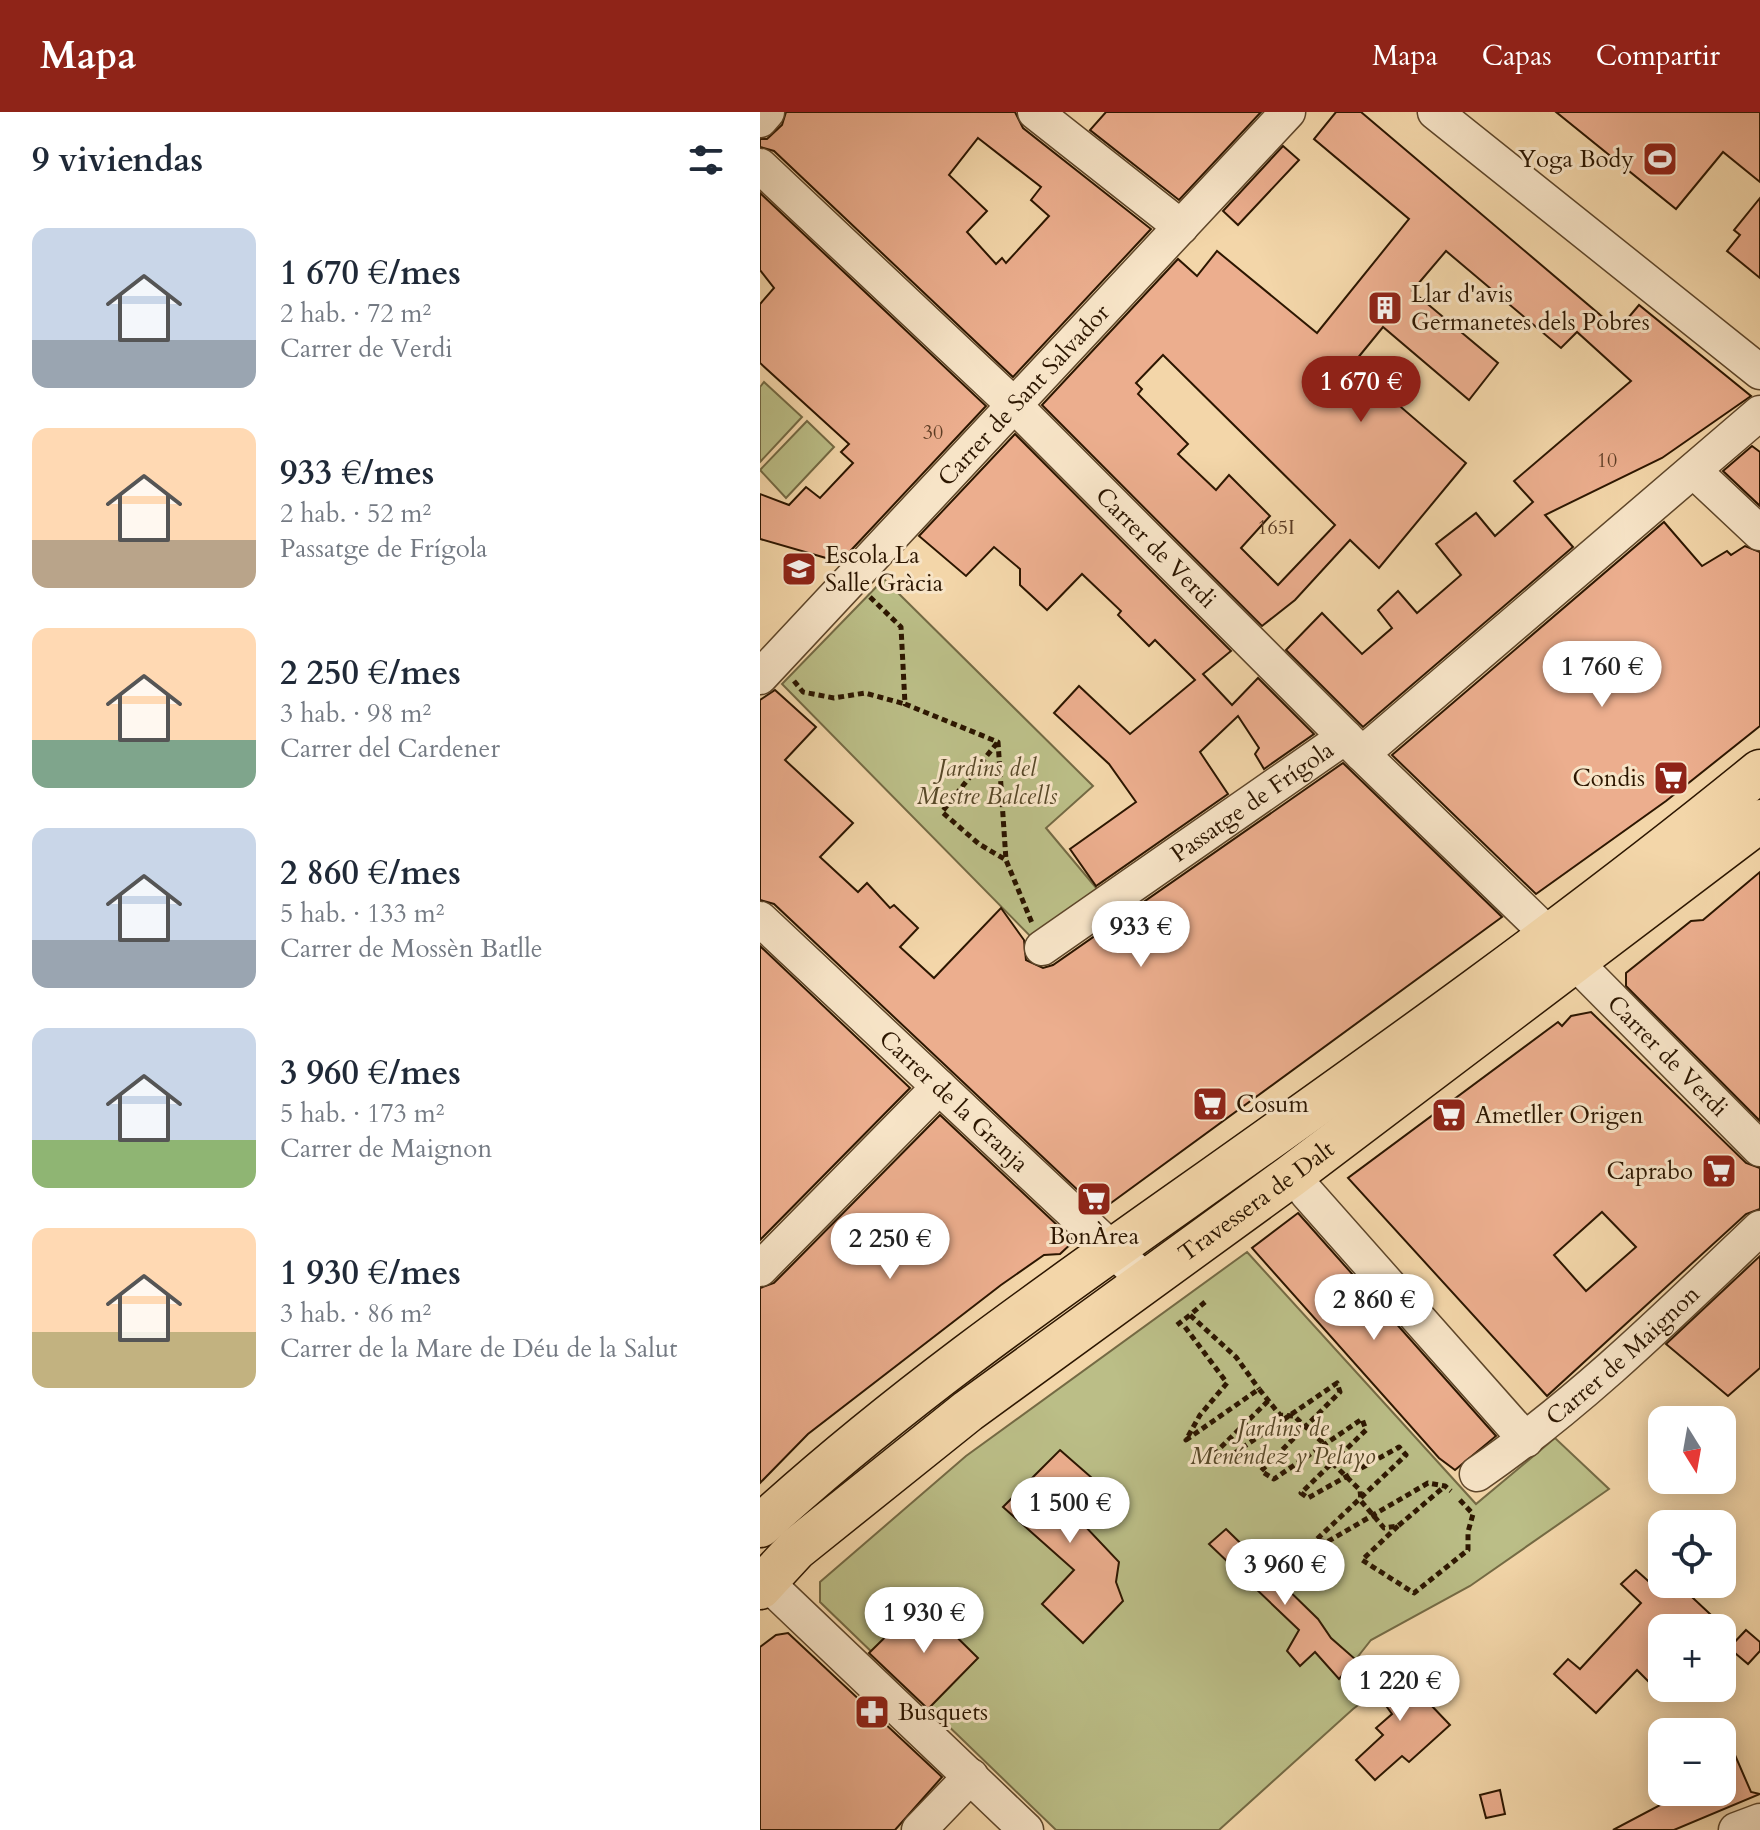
<!DOCTYPE html>
<html lang="es">
<meta charset="utf-8">
<style>
body{margin:0;font-family:Cardo,serif;background:#f6f6f7;color:#1f2937;height:100vh;display:flex;flex-direction:column;font-size:30px;white-space:nowrap}
*{box-sizing:border-box;margin:0}
p{font-size:26px;color:#747a83}
.icon{flex:none;width:44px;height:44px;fill:none;stroke:currentColor;stroke-width:2;stroke-linecap:round;stroke-linejoin:round}
.map{position:relative;flex:1;overflow:hidden}
.panel{display:flex;flex-direction:column;background:#fff;width:760px}
.panel>*{flex:none}
.needle{width:52px;rotate:169deg}
.controls{position:absolute;left:888px;top:1294px;display:grid;gap:16px}
.controls a{display:grid;place-items:center;width:88px;height:88px;border-radius:16px;background:#fff;box-shadow:0 4px 20px #0003;font-size:40px}
.price{position:absolute;translate:-50% -68px;padding:0 18px;border-radius:28px;background:#fff;color:#222;font-size:26px;line-height:52px;filter:drop-shadow(0 2px 4px #0008)}
.price::after{content:'';position:absolute;left:50%;top:48px;width:24px;height:18px;margin-left:-12px;background:inherit;clip-path:polygon(0 0,100% 0,50% 100%)}
.price.current{background:#8f2418;color:#fff}
ul{padding:0;list-style:none}
li{display:flex;align-items:center;gap:24px;height:200px;padding:0 32px}
li span{display:grid;place-items:center;flex:none;width:224px;height:160px;border-radius:16px;color:#555}
li>.icon{margin-inline-start:auto}
span .icon{width:96px;height:96px;fill:#fffc;stroke-width:1}
li b{font-size:34px}
h2{display:flex;justify-content:space-between;align-items:center;height:96px;padding:0 32px;font-size:34px}
header{display:flex;align-items:center;gap:48px;box-sizing:border-box;height:112px;padding:0 40px;background:#8f2418;color:#fff}
header strong{font-size:38px}
nav{display:flex;gap:44px;margin-inline-start:auto;font-size:28px}
main{display:flex;flex:1;min-height:0}
.map>svg:first-child{display:block}
.green{fill:#bbbe87;stroke:#746a44;stroke-width:2}
.building{fill:#ecae8e;stroke:#2c1600;stroke-width:2;fill-rule:evenodd}
.lines{fill:none;stroke-linecap:round;stroke-linejoin:round}
.minor-casing{stroke:#5e462a;stroke-width:37}
.major-casing{stroke:#2c1600;stroke-width:45}
.path{stroke:#2c1600;stroke-width:5;stroke-dasharray:6 4;stroke-linecap:butt}
.minor{stroke:#f7e4c7;stroke-width:34}
.major{stroke:#f3d6a9;stroke-width:42}
.path-bridge{stroke:#2c1600;stroke-width:5;stroke-dasharray:6 4;stroke-linecap:butt}
.labels{text-anchor:middle;stroke-width:6;stroke-linejoin:round;paint-order:stroke}
.number-label{font-size:20px;fill:#5c3c24}
.poi-label{font-size:24px;fill:#2c1600;stroke:#f7e4c7;text-anchor:start}
.street-label{font-size:24px;fill:#2c1600;stroke:#f7e4c7}
.park-label{font-size:24px;font-style:italic;fill:#574828;stroke:#f7e4c7}
</style>
<header>
<strong>Mapa</strong>
<nav><a>Mapa</a><a>Capas</a><a>Compartir</a></nav>
</header>
<main>
<section class="panel">
<h2>9 viviendas<svg class="icon" aria-label="filters" viewBox="0 0 24 24"><path d="M4 7h16M4 17h16"/><circle cx="9" cy="7" r="2"/><circle cx="15" cy="17" r="2"/></svg></h2>
<ul>
<li><span style="background:linear-gradient(#c9d6e8 70%,#9aa5b1 0)"><svg class="icon" aria-label="home" viewBox="0 0 24 24"><path d="M3 11l9-7 9 7M6 9v11h12V9"/></svg></span><div><b>1 670 €/mes</b><p>2 hab. · 72 m²</p><p>Carrer de Verdi</p></div></li>
<li><span style="background:linear-gradient(#ffd9b3 70%,#b9a48a 0)"><svg class="icon" aria-label="home" viewBox="0 0 24 24"><path d="M3 11l9-7 9 7M6 9v11h12V9"/></svg></span><div><b>933 €/mes</b><p>2 hab. · 52 m²</p><p>Passatge de Frígola</p></div></li>
<li><span style="background:linear-gradient(#ffd9b3 70%,#7fa58c 0)"><svg class="icon" aria-label="home" viewBox="0 0 24 24"><path d="M3 11l9-7 9 7M6 9v11h12V9"/></svg></span><div><b>2 250 €/mes</b><p>3 hab. · 98 m²</p><p>Carrer del Cardener</p></div></li>
<li><span style="background:linear-gradient(#c9d6e8 70%,#9aa5b1 0)"><svg class="icon" aria-label="home" viewBox="0 0 24 24"><path d="M3 11l9-7 9 7M6 9v11h12V9"/></svg></span><div><b>2 860 €/mes</b><p>5 hab. · 133 m²</p><p>Carrer de Mossèn Batlle</p></div></li>
<li><span style="background:linear-gradient(#c9d6e8 70%,#8fb573 0)"><svg class="icon" aria-label="home" viewBox="0 0 24 24"><path d="M3 11l9-7 9 7M6 9v11h12V9"/></svg></span><div><b>3 960 €/mes</b><p>5 hab. · 173 m²</p><p>Carrer de Maignon</p></div></li>
<li><span style="background:linear-gradient(#ffd9b3 65%,#c2b280 0)"><svg class="icon" aria-label="home" viewBox="0 0 24 24"><path d="M3 11l9-7 9 7M6 9v11h12V9"/></svg></span><div><b>1 930 €/mes</b><p>3 hab. · 86 m²</p><p>Carrer de la Mare de Déu de la Salut</p></div></li>
</ul>
</section>
<div class="map">
<svg width="1000" height="1718" viewBox="0 0 1000 1718">
<rect width="100%" height="100%" fill="#f3d6a9"/>
<filter id="stains"><feTurbulence type="fractalNoise" baseFrequency=".0025" numOctaves="4"/><feColorMatrix values="0 0 0 0 .2 0 0 0 0 .09 0 0 0 0 .02 0 0 0 .5 -.17"/></filter>
<radialGradient id="worn" r=".72"><stop offset=".6" stop-color="#630" stop-opacity="0"/><stop offset="1" stop-color="#630" stop-opacity=".3"/></radialGradient>
<g class="green">
<polygon points="4,270 42,305 0,350 0,275"/>
<polygon points="47,309 74,335 26,386 0,358"/>
<polygon points="124,467 333,674 286,716 348,790 282,836 22,572"/>
<polygon points="487,1140 716,1392 795,1326 849,1377 710,1474 611,1528 596,1547 629,1570 593,1597 459,1718 296,1718 60,1490 60,1470 206,1344"/>
</g>
<g class="building">
<path d="M26,0H255L263,16L391,117L253,265L14,39L0,35V27H7L22,13ZM218,26L281,75L271,88L289,104L246,151L242,146L236,152L207,120L227,99L189,63Z"/>
<polygon points="346,0 501,0 419,88 330,18"/>
<path d="M576,0H601L858,218L879,193L991,284L902,346L785,403L813,435L603,615L526,538L562,501L602,542L632,516L618,498L638,479L657,501L701,463L676,432L716,401L735,424L773,390L754,369L871,269L817,220L801,236L686,139L652,179L738,251L709,288L623,215L592,253L706,351L619,456L590,428L535,488L502,514L282,293L418,147L437,164L457,139L557,221L649,107L554,27ZM403,243L575,413L518,473L481,436L510,404L469,363L456,378L418,342L428,332L378,282L382,277L376,271Z"/>
<polygon points="796,0 1000,0 1000,70 963,40 916,97"/>
<polygon points="523,34 539,48 478,113 463,99"/>
<polygon points="0,81 226,294 80,450 0,427 0,382 29,393 46,375 60,386 93,351 81,340 89,332 0,251 0,192 14,176 0,158"/>
<polygon points="1000,86 1000,166 967,139 980,123 974,118"/>
<polygon points="255,322 471,539 443,562 472,593 498,566 554,622 504,657 495,642 499,636 478,604 440,640 468,682 336,774 310,737 376,690 349,652 294,601 319,574 370,622 435,568 395,528 389,534 358,503 361,499 322,462 287,498 260,473 260,457 234,435 206,464 159,424"/>
<polygon points="992,334 1000,340 1000,394 963,359"/>
<polygon points="904,410 942,454 967,439 971,443 985,434 1000,440 1000,614 906,689 776,782 632,643"/>
<polygon points="15,578 56,615 25,648 93,711 60,745 98,780 107,771 130,796 134,793 158,816 140,835 174,866 241,796 264,828 266,848 283,856 293,853 583,651 742,805 340,1099 14,792 0,788 0,588"/>
<polygon points="1000,760 1000,1009 866,874 866,861 931,809 943,808"/>
<polygon points="0,834 150,976 0,1128"/>
<path d="M831,900L986,1051L1000,1056V1097L986,1102L787,1284L588,1066L798,910L802,914L811,904ZM842,1100L876,1135L826,1179L794,1143Z"/>
<polygon points="180,1003 314,1129 300,1142 284,1143 241,1173 48,1322 0,1371 0,1176 14,1171"/>
<polygon points="538,1101 736,1324 695,1358 679,1346 492,1136"/>
<polygon points="1000,1144 1000,1256 968,1284 906,1232"/>
<polygon points="300,1338 332,1366 318,1380 337,1397 323,1412 359,1450 356,1470 363,1489 323,1531 282,1492 314,1458 243,1395"/>
<polygon points="466,1417 558,1507 571,1526 595,1547 579,1567 555,1540 540,1554 527,1539 539,1518 449,1432"/>
<polygon points="876,1458 896,1476 899,1472 918,1472 965,1516 902,1516 902,1562 892,1573 877,1558 836,1601 794,1562 808,1547 820,1557 881,1491 861,1472"/>
<polygon points="161,1490 218,1546 168,1597 109,1541"/>
<polygon points="986,1518 1000,1530 1000,1539 988,1552 969,1536"/>
<polygon points="28,1521 182,1665 135,1718 0,1718 0,1535 16,1523"/>
<polygon points="634,1558 649,1563 647,1568 690,1613 649,1650 642,1644 615,1668 596,1648 623,1623 616,1616 632,1602 603,1562"/>
<polygon points="962,1613 991,1680 1000,1682 914,1718 853,1718 906,1690 903,1680 962,1680"/>
<polygon points="740,1678 745,1702 726,1706 720,1683"/>
</g>
<g class="lines">
<defs>
<g id="minor">
<polyline points="275,0 421,115"/>
<polyline points="675,0 1000,260"/>
<polyline points="0,8 7,0"/>
<path id="s1" d="M0,54L255,294L602,642L788,822"/>
<polyline points="935,360 1000,421"/>
<path id="s2" d="M0,565L528,0"/>
<polyline points="602,642 1000,301"/>
<path id="s3" d="M0,807L387,1170"/>
<path id="s4" d="M282,836L585,625"/>
<path id="s5" d="M815,850L1000,1037"/>
<polyline points="547,1081 766,1328"/>
<polyline points="0,1157 179,975"/>
<path id="s6" d="M717,1362C820,1291 909,1203 1000,1116"/>
<polyline points="6,1470 266,1718"/>
<polyline points="159,1718 211,1664"/>
<polyline points="976,1718 1000,1709"/>
</g>
<g id="major">
<path d="M0,1414C132,1293 278,1190 424,1087C619,949 815,810 1000,659"/>
<path id="s7" d="M0,1476L36,1437L208,1299L531,1064L1000,709"/>
</g>
</defs>
<use href="#minor" class="minor-casing"/>
<use href="#major" class="major-casing"/>
<g class="path">
<polyline points="110,485 141,515 145,592 238,630 246,748 272,811"/>
<polyline points="34,569 43,580 74,586 105,581 145,592"/>
<polyline points="237,631 182,700 219,732 246,748"/>
<polyline points="445,1190 430,1203 476,1245 499,1277"/>
<polyline points="425,1215 467,1271 440,1303 426,1328 499,1277 520,1303 534,1304 562,1330 564,1343 600,1378 601,1389 624,1416 638,1414 685,1374"/>
<polyline points="508,1289 454,1342 463,1349 577,1271 580,1280 501,1359 514,1367 602,1307 606,1318 541,1381 548,1386 639,1335 646,1343 556,1428 567,1430 668,1371 685,1374 691,1379"/>
<polyline points="638,1414 602,1448 654,1481 708,1438 708,1420 713,1402 698,1386"/>
</g>
<use href="#minor" class="minor"/>
<use href="#major" class="major"/>
<polyline class="path-bridge" points="417,1213 430,1203"/>
</g>
<defs>
<symbol id="stadium-square" viewBox="-11 -11 22 22"><rect x="-9" y="-9" width="18" height="18" rx="4" fill="#8f2418" stroke="#f7e4c7"/><path d="M0-5a6.5 5 0 1 0 0 10a6.5 5 0 1 0 0-10ZM-3.5-1.8h7v3.6h-7Z" fill="#fff"/></symbol>
<symbol id="building-square" viewBox="-11 -11 22 22"><rect x="-9" y="-9" width="18" height="18" rx="4" fill="#8f2418" stroke="#f7e4c7"/><path d="M-4-6H4V6H1V3H-1V6H-4ZM-2.5-4.3h1.7v1.8h-1.7ZM.8-4.3h1.7v1.8H.8ZM-2.5-1h1.7V.8h-1.7ZM.8-1h1.7V.8H.8Z" fill="#fff"/></symbol>
<symbol id="school-square" viewBox="-11 -11 22 22"><rect x="-9" y="-9" width="18" height="18" rx="4" fill="#8f2418" stroke="#f7e4c7"/><path d="M0-5L7-2L0 1L-7-2ZM-4 1L0 2.5L4 1V4Q0 6-4 4Z" fill="#fff"/></symbol>
<symbol id="supermarket-square" viewBox="-11 -11 22 22"><rect x="-9" y="-9" width="18" height="18" rx="4" fill="#8f2418" stroke="#f7e4c7"/><path d="M-6-5.5h2.5l.6 2H6L4.5 2H-2.5L-4.4-4H-6ZM-1.5 3.2a1.3 1.3 0 1 0 .1 0ZM3 3.2a1.3 1.3 0 1 0 .1 0Z" fill="#fff"/></symbol>
<symbol id="pharmacy-square" viewBox="-11 -11 22 22"><rect x="-9" y="-9" width="18" height="18" rx="4" fill="#8f2418" stroke="#f7e4c7"/><path d="M-2-6h4v4h4v4h-4v4h-4v-4h-4v-4h4Z" fill="#fff"/></symbol>
</defs>
<g fill-rule="evenodd">
<use href="#stadium-square" x="880" y="27" width="40" height="40"/>
<use href="#building-square" x="605" y="176" width="40" height="40"/>
<use href="#school-square" x="19" y="437" width="40" height="40"/>
<use href="#supermarket-square" x="891" y="646" width="40" height="40"/>
<use href="#supermarket-square" x="430" y="972" width="40" height="40"/>
<use href="#supermarket-square" x="669" y="983" width="40" height="40"/>
<use href="#supermarket-square" x="939" y="1039" width="40" height="40"/>
<use href="#supermarket-square" x="314" y="1067" width="40" height="40"/>
<use href="#pharmacy-square" x="92" y="1580" width="40" height="40"/>
</g>
<g class="labels">
<g class="number-label">
<text x="173" y="327">30</text>
<text x="847" y="355">10</text>
<text x="516" y="422">165I</text>
</g>
<g class="poi-label">
<text x="874" y="55" text-anchor="end">Yoga Body</text>
<text x="651" y="190">Llar d'avis<tspan x="651" dy="28">Germanetes dels Pobres</tspan></text>
<text x="65" y="451">Escola La<tspan x="65" dy="28">Salle Gràcia</tspan></text>
<text x="885" y="674" text-anchor="end">Condis</text>
<text x="476" y="1000">Cosum</text>
<text x="715" y="1011">Ametller Origen</text>
<text x="933" y="1067" text-anchor="end">Caprabo</text>
<text x="334" y="1132" text-anchor="middle">BonÀrea</text>
<text x="138" y="1608">Busquets</text>
</g>
<g class="street-label">
<text dy="8" stroke="none"><textPath href="#s2" startOffset="386">Carrer de Sant Salvador</textPath></text>
<text dy="8" stroke="none"><textPath href="#s1" startOffset="550">Carrer de Verdi</textPath></text>
<text dy="8" stroke="none"><textPath href="#s4" startOffset="256">Passatge de Frígola</textPath></text>
<text dy="8" stroke="none"><textPath href="#s5" startOffset="132">Carrer de Verdi</textPath></text>
<text dy="8" stroke="none"><textPath href="#s3" startOffset="266">Carrer de la Granja</textPath></text>
<text dy="8" stroke="none"><textPath href="#s7" startOffset="630">Travessera de Dalt</textPath></text>
<text dy="8" stroke="none"><textPath href="#s6" startOffset="188">Carrer de Maignon</textPath></text>
</g>
<g class="park-label">
<text x="227" y="664">Jardins del<tspan x="227" dy="28">Mestre Balcells</tspan></text>
<text x="523" y="1324">Jardins de<tspan x="523" dy="28">Menéndez y Pelayo</tspan></text>
</g>
</g>
<rect width="100%" height="100%" filter="url(#stains)"/>
<rect width="100%" height="100%" fill="url(#worn)"/>
</svg>
<div class="controls">
<a><svg class="needle" viewBox="-14 -14 28 28"><path d="M0-13l5 13h-10z" fill="#e53935"/><path d="M0 13l5-13h-10z" fill="#747a83"/></svg></a>
<a><svg class="icon" aria-label="locate" viewBox="0 0 24 24"><circle cx="12" cy="12" r="6"/><path d="M12 2v4M12 18v4M2 12h4M18 12h4"/></svg></a>
<a>+</a>
<a>−</a>
</div>
<b class="price current" style="left:601px;top:312px">1 670 €</b>
<b class="price" style="left:842px;top:597px">1 760 €</b>
<b class="price" style="left:381px;top:857px">933 €</b>
<b class="price" style="left:130px;top:1169px">2 250 €</b>
<b class="price" style="left:614px;top:1230px">2 860 €</b>
<b class="price" style="left:310px;top:1433px">1 500 €</b>
<b class="price" style="left:525px;top:1495px">3 960 €</b>
<b class="price" style="left:164px;top:1543px">1 930 €</b>
<b class="price" style="left:640px;top:1611px">1 220 €</b>
</div>
</main>
